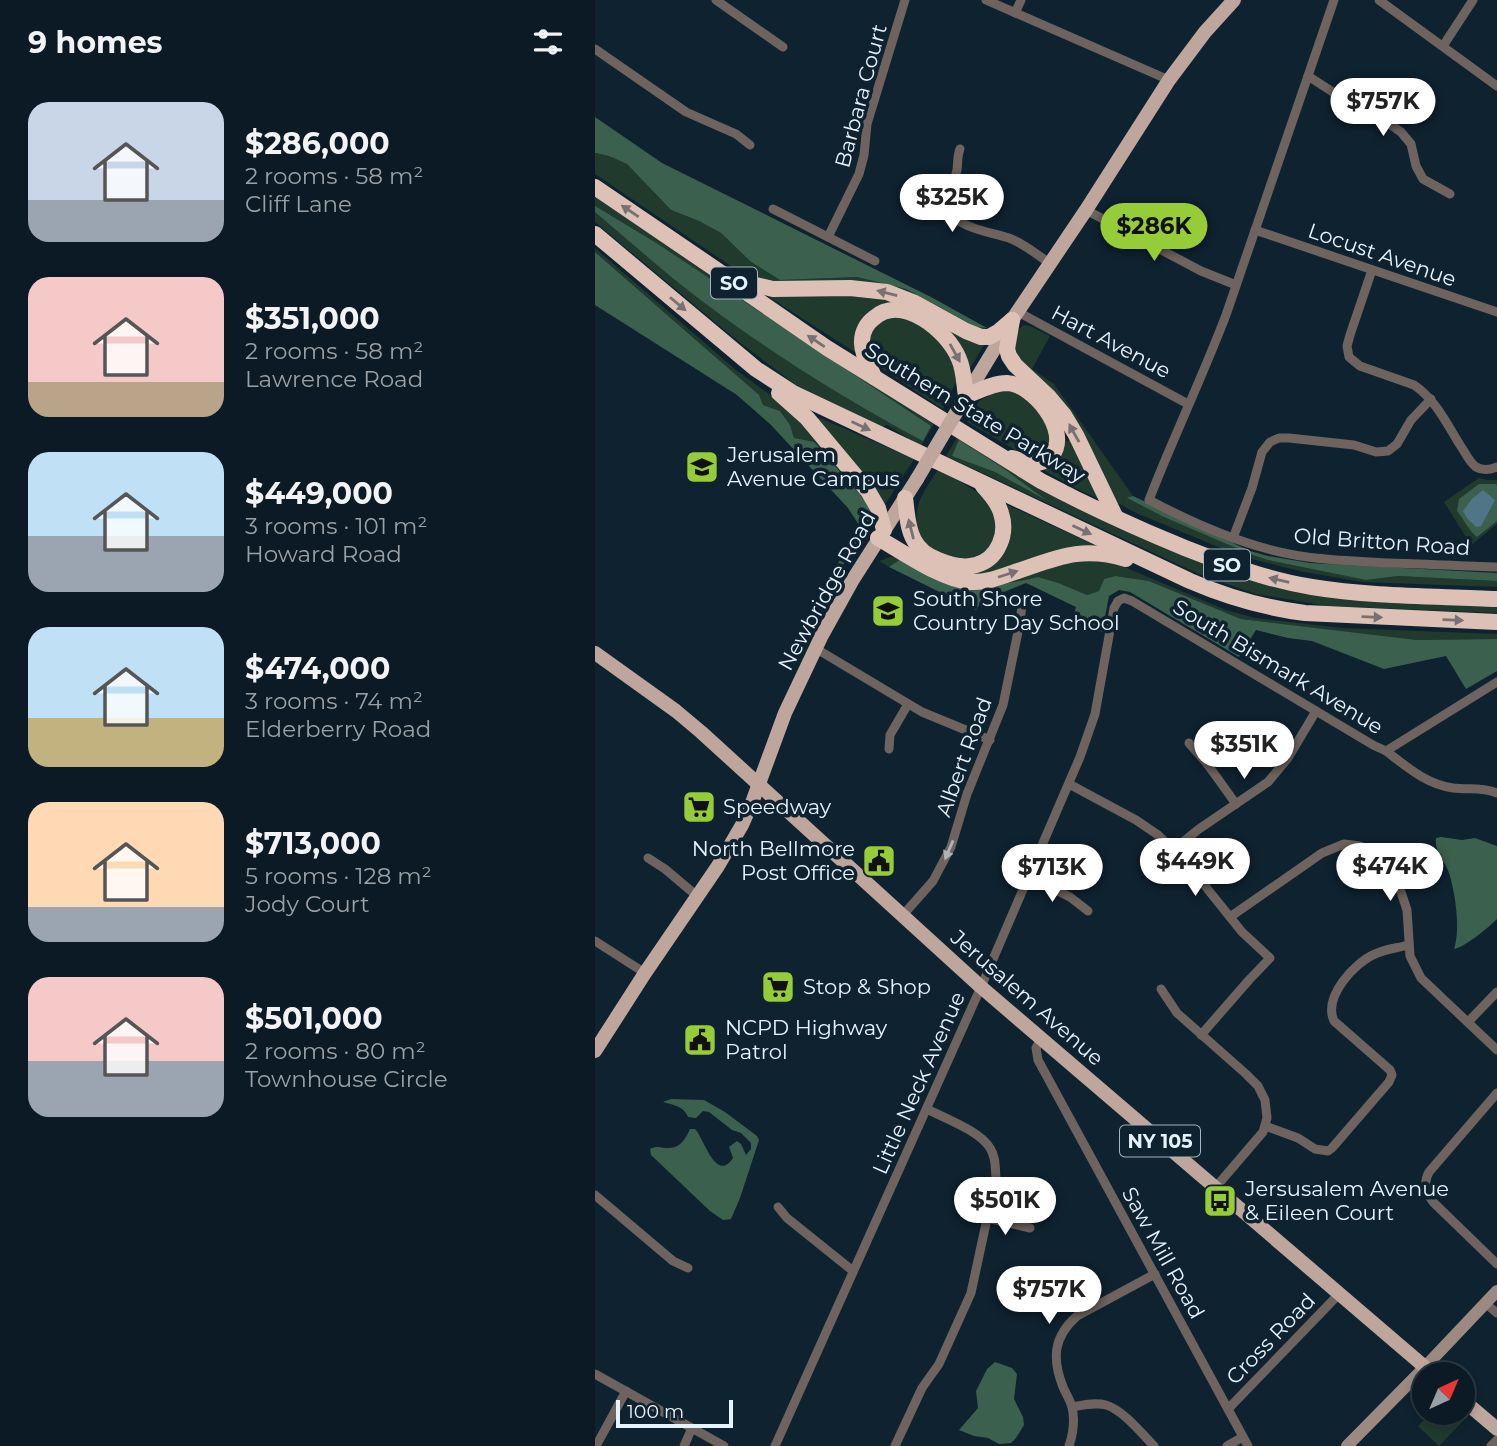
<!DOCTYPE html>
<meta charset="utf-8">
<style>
body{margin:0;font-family:Montserrat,sans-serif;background:#14232c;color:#f1f3f6;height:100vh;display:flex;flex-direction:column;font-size:26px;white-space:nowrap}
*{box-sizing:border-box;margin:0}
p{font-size:23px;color:#9aa1a6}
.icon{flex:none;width:38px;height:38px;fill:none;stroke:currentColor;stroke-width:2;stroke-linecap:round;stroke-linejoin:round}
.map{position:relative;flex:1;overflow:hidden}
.details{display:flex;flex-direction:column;background:#0b1a24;width:595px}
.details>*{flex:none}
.needle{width:46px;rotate:44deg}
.buttons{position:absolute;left:817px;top:1362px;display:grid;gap:14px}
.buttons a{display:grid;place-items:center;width:63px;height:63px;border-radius:50%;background:#0b1a24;box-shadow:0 4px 10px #0003,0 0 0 2px #2b3841;font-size:35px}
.scale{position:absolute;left:21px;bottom:18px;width:117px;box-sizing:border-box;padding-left:7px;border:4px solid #e7f3fc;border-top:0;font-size:19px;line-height:24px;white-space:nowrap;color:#e7f3fc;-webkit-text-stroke:5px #0f2230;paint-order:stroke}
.price{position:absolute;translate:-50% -60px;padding:0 16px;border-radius:24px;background:#fff;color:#222;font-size:23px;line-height:46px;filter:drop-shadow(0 2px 4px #0008)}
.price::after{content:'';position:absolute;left:50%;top:42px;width:21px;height:16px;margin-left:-10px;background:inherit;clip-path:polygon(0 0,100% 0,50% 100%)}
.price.on{background:#97cc39;color:#111}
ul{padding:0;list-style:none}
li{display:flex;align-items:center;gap:21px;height:175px;padding:0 28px}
li span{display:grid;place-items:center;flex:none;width:196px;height:140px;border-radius:21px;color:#555}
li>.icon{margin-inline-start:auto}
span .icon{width:84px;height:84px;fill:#fffc;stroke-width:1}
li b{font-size:30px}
h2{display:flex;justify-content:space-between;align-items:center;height:84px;padding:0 28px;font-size:30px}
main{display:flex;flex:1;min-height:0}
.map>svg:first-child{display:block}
.green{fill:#203a2e}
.forest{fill:#3b604e}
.water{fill:#507588}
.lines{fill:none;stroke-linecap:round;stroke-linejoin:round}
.street{stroke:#6e635e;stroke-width:9}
.secondary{stroke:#9b8982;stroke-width:12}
.primary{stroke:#bea69d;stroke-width:14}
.highway{stroke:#dec1b6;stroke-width:16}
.primary-bridge{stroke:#bea69d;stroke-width:14}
.oneway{fill:#767273}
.oneway2{fill:#b1b2b5}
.labels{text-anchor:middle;stroke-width:7;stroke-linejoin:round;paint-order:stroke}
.shield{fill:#0f2230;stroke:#a6b4bf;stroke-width:2}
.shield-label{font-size:19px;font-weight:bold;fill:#e7f3fc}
.street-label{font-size:21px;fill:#e7f3fc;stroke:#0f2230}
.poi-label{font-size:21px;fill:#e7f3fc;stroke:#0f2230;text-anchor:start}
</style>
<main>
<section class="details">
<h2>9 homes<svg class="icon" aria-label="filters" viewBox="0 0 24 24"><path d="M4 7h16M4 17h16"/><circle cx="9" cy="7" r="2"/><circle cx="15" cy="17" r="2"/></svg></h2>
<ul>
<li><span style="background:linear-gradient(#c9d6e8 70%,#9aa5b1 0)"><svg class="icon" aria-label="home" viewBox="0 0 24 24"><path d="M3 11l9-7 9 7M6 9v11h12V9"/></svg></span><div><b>$286,000</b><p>2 rooms · 58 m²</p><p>Cliff Lane</p></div></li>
<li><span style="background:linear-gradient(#f6c9c9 75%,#b9a48a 0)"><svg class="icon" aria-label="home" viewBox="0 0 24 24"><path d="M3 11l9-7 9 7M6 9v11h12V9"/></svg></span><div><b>$351,000</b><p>2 rooms · 58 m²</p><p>Lawrence Road</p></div></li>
<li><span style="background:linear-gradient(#bfe0f5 60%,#9aa5b1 0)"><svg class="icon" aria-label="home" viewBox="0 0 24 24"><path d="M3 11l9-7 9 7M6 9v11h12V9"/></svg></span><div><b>$449,000</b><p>3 rooms · 101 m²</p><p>Howard Road</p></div></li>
<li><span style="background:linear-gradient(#bfe0f5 65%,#c2b280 0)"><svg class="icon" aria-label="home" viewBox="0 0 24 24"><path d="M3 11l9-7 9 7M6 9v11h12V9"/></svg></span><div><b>$474,000</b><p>3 rooms · 74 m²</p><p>Elderberry Road</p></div></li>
<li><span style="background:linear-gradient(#ffd9b3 75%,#9aa5b1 0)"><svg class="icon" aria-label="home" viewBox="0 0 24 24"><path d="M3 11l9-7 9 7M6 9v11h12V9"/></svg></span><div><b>$713,000</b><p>5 rooms · 128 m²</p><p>Jody Court</p></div></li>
<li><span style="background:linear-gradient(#f6c9c9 60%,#9aa5b1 0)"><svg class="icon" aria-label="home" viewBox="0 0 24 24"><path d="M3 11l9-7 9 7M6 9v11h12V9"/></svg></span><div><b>$501,000</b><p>2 rooms · 80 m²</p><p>Townhouse Circle</p></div></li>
</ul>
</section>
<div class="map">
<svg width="902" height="1446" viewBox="0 0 902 1446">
<rect width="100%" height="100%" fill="#0f2230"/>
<g class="green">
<polygon points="0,153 14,156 32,164 76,210 104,221 126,233 156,262 185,280 262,277 311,289 381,327 392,328 389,329 389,332 311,294 170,284 143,271 0,174"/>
<polygon points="0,196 211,340 339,424 326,446 292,425 287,427 201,385 139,338 0,222"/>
<polygon points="0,248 141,370 197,411 280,509 199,438 195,425 185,411 168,405 123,359 0,252"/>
<polygon points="163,290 289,295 392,340 373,372 355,334 292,305 264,355"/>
<polygon points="289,313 319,316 358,352 363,378 348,409 284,367 274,356 272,332"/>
<polygon points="429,325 435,326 455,336 437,369 459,384 538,496 533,499 569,516 655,554 673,560 771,580 803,576 902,581 902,587 768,582 709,572 645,556 539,512 523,503 511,489 427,367 416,344 425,328"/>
<polygon points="401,389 430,391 458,429 457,450 434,458 372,422 384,401 397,394 396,391"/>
<polygon points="219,418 225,418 319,459 291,503 287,503"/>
<polygon points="470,428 509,501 480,488 443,467 469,441 474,441"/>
<polygon points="362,438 546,537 608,564 664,582 902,605 902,613 732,606 661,594 606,575 351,456"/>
<path d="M344,468L388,496L405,522L402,541L388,558L369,562L349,558L323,537C318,502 326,497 344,468Z"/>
<polygon points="884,478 892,480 902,480 902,524 876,545 849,502"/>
<polygon points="412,505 502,546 380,579 363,570 391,566 413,548 410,544 410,510"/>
<polygon points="295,557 310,557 348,578 365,584 383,586 408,580 472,559 495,557 520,563 631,610 660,618 747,628 902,634 902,639 822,640 646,619 554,581 520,576 509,579 504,591 492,595 464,583 443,577 377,589 354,584 307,558 294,567 284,561"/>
<polygon points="868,1411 873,1416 844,1446 823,1426 837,1412 868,1412"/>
</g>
<g class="forest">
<polygon points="0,117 67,163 336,297 392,328 381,327 311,289 262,277 185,280 156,262 126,233 104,221 76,210 32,164 14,156 0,153"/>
<path d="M0,206L63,244L336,426L328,441C253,401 179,355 111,304C73,276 37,243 0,212Z"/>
<polygon points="0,252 164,395 168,405 185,411 195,425 199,438 219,442 279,511 277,521 239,579 234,580 264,525 253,508 176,425 142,395 0,305"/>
<polygon points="364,440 408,468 451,500 400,472 357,456"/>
<path d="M884,484H901L902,485V521L882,537C873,530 869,519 862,511L864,499Z"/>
<polygon points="538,496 655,551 673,556 715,563 902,573 902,581 803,576 771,580 673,560 655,554 569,517 532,498"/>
<polygon points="307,558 408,584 443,577 464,583 492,595 504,591 509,579 520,576 554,581 646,619 822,640 902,639 902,671 871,689 851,656 789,669 717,641 693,638 661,630 644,657 535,592 524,590 514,596 507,632 478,617 481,607 431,583 387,601 381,610 294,567"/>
<path d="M846,837L867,840L880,838L902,846V919C893,928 870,947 859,949C866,931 860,891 854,873C850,861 839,851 841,838Z"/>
<path d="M76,1099L109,1100L130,1112L162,1136L164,1140L145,1198L136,1219L128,1220L115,1211L56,1155L55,1149C63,1145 64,1148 73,1148C85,1149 91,1138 95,1129H100C109,1138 121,1184 138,1158L134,1147L142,1141L146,1144L151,1155L156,1149V1143L146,1133L137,1130L114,1112L108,1111L101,1118L93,1117C89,1106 78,1105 68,1102Z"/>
<polygon points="400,1362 417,1368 422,1374 419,1399 428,1417 429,1425 421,1438 416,1443 404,1444 393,1438 379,1436 364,1430 383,1408 381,1391 392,1369"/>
</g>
<polygon class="water" points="888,490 900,500 886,526 881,527 872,518 868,511 877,499"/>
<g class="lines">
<g class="street">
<polyline points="121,0 188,47"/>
<polyline points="391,0 574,80"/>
<path d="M739,0L631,315C607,378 578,438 554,500C592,520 631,538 673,549C713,560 754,561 795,563C831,564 866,566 902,567"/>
<polyline points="784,0 902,86"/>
<polyline points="420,13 426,0"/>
<polyline points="848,46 878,0"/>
<polyline points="0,49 91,112 141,134 155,145"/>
<polyline points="713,76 747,98 773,109 806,132 816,144 821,166 828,179 855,194"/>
<path d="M365,149C362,156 363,163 362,170C360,179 355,187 354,196C350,229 391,230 414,238C428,243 442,255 455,263"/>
<polyline points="178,209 280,261"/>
<polyline points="491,210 606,271 641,285"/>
<polyline points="660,230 902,312"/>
<polyline points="233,237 264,174 269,155 272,124 310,0"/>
<path d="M777,270L755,335L752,346L754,357L765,366L819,385C840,399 852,424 865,445C870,452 874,462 881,467C888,471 895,470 902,467"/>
<polyline points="423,312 593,404"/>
<polyline points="638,538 657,488 667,452 675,442 684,438 694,438 759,445 781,452 793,451 802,444 816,420 836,399"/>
<polyline points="220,648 327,712 395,740"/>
<polyline points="594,743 613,765 641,804"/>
<polyline points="294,749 295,735 313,704"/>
<path d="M791,751C812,767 831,784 858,788C873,790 887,787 902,793"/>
<polyline points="474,784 541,820 563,835 590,861 647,932 675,958 654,980 606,1035"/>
<polyline points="578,850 604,829 673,782 693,758 721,711"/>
<polyline points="53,858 70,869 102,896"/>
<polyline points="434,877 475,897 493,911"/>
<polyline points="308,915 338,881 356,847 372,794 408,705 425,622 428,597"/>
<polyline points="635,917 727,853 749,844 765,846 779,854 791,866 803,883 812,910 815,956 826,978 902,1050"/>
<polyline points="0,941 50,973"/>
<polyline points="566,989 582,1013 651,1074 663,1086 670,1100 672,1118 668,1132 620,1188"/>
<polyline points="873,1022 902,992"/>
<polyline points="446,1039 441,1048 443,1060 653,1446"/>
<path d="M902,1093L834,1172C828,1183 831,1192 838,1202L902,1264"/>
<path d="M670,1126L703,1138L720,1149L733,1151L737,1148L794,1082L797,1075L795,1070L739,1021C728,997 759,963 780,954C790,949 803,948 813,945"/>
<polyline points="0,1195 78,1261 93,1268"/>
<polyline points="183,1207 192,1218 258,1271"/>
<polyline points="392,1218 435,1228"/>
<polyline points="890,1303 902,1313"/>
<polyline points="0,1374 129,1446"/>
<path d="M477,1407C488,1405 500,1402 511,1405C528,1410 547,1434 559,1446"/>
<polyline points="633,1409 744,1294"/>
<polyline points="1,1446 31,1391"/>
<polyline points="89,1446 97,1428"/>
<polyline points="180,1446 386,987 485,757 500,714 519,608 523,601 529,598 537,601 778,745 791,751 902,682"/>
<path d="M300,1446L327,1388L344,1364L376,1293L401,1177C400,1167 401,1157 395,1148C385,1131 349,1118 332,1109"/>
<path d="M474,1446C478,1434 480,1420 477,1407C475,1400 471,1394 468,1387C457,1359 458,1337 482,1316L560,1274"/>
<polyline points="632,1446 648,1437"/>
<polyline points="896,1446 902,1440"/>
</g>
<polyline class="secondary" points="752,1446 830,1367 902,1291"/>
<g class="primary">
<polyline points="368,401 417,320 491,210 574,80 610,32 639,0"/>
<polyline points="0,653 81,711 106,732 386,987 838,1374"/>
<polyline points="0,1051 50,973 123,866 147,825 158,800 190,713 227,635 257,581 322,479"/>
<polyline points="868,1400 902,1429"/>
</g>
<g class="highway">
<path d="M0,187L135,279L155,295L232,348L446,481C493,506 541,528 590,548C631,564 672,580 717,587C777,597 841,596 902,599"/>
<path d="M0,234L161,369L198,393L595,581C632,597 670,608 710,613L902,622"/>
<polyline points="140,280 178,289 255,288 292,292 320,303 371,331 386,337 394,337 403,332 417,320"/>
<polyline points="417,320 412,349 414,356 420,365 454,397 469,415 481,435 520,516"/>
<path d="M279,377C275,366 266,353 267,341C267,332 272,323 279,318C307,293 353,331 364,359C369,370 369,384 371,396C384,391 398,383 412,383C438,384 476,431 457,455C454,459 449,462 443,463C435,464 425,460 417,458"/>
<polyline points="184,393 212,418 273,491 283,508 289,530"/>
<path d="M310,498C312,511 312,528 319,540C324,550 333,556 343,560C355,565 368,569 381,565C403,559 413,534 406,513C403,502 395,494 388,486"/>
<path d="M283,538C308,552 347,580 375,582C389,583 403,578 417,573C460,559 485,545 531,559"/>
</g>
<polyline class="primary-bridge" points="322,479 365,406"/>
</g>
<defs><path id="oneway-solid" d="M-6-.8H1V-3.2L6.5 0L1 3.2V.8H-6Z" transform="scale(1.75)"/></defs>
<g class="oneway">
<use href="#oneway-solid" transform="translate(35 211) rotate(-146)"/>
<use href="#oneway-solid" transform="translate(292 293) rotate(-166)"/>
<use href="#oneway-solid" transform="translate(83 304) rotate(40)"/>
<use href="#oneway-solid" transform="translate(221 341) rotate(-146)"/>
<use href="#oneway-solid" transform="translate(360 353) rotate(61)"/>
<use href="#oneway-solid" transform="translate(266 426) rotate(25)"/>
<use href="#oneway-solid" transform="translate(479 433) rotate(-119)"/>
<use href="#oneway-solid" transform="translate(316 529) rotate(-104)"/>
<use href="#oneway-solid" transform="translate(487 530) rotate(25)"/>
<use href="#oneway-solid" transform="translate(413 574) rotate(-18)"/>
<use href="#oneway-solid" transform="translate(684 580) rotate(-167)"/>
<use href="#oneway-solid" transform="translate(777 617) rotate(2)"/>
<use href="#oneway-solid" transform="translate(858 620) rotate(2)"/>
</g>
<use class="oneway2" href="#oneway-solid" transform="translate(354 850) rotate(113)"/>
<defs>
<symbol id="school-square" viewBox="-11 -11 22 22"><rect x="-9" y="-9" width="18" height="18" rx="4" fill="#97cc39" stroke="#0f2230"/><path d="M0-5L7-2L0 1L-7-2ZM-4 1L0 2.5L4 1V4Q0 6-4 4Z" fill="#111"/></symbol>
<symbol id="supermarket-square" viewBox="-11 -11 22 22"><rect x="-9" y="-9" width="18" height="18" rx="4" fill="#97cc39" stroke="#0f2230"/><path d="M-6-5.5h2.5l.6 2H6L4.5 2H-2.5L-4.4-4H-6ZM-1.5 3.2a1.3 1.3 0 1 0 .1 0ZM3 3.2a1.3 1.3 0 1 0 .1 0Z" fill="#111"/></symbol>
<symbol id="civic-square" viewBox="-11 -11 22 22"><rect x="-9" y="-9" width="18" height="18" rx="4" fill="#97cc39" stroke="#0f2230"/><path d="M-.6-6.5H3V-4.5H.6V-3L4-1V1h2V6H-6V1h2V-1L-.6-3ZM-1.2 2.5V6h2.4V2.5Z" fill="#111"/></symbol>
<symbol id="bus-square" viewBox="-11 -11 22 22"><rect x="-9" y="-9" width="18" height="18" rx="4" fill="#97cc39" stroke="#0f2230"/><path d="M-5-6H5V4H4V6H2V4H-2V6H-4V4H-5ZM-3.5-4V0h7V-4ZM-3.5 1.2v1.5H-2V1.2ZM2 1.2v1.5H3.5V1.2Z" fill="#111"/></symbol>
</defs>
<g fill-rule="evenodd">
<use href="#school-square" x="88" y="448" width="38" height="38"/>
<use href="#school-square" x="274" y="592" width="38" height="38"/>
<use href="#supermarket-square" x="85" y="788" width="38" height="38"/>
<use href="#civic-square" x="265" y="842" width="38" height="38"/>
<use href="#supermarket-square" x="164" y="968" width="38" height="38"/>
<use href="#civic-square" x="86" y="1021" width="38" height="38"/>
<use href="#bus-square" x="606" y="1182" width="38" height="38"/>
</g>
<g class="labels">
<g class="shield">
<rect x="116" y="267.5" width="46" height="31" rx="5"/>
<rect x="609" y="549.5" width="46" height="31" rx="5"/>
<rect x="525" y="1125.5" width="80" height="31" rx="5"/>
</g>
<g class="shield-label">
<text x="139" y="290">SO</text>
<text x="632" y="572">SO</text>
<text x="565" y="1148">NY 105</text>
</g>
<g class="street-label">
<text transform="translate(266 96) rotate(-75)" y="7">Barbara Court</text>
<text transform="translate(787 255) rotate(19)" y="7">Locust Avenue</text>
<text transform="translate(516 342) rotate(28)" y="7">Hart Avenue</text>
<text transform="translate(380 413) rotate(31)" y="7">Southern State Parkway</text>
<text transform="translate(787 542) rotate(4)" y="7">Old Britton Road</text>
<text transform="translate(232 591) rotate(-61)" y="7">Newbridge Road</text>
<text transform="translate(683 667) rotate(31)" y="7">South Bismark Avenue</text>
<text transform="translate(369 757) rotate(-70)" y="7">Albert Road</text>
<text transform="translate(432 998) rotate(41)" y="7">Jerusalem Avenue</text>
<text transform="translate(324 1083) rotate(-66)" y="7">Little Neck Avenue</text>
<text transform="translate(568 1253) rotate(61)" y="7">Saw Mill Road</text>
<text transform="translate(676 1339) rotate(-46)" y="7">Cross Road</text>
</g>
<g class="poi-label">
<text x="132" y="462">Jerusalem<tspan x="132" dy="24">Avenue Campus</tspan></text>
<text x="318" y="606">South Shore<tspan x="318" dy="24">Country Day School</tspan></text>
<text x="128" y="814">Speedway</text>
<text x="260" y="856" text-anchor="end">North Bellmore<tspan x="260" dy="24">Post Office</tspan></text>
<text x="208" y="994">Stop &amp; Shop</text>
<text x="130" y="1035">NCPD Highway<tspan x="130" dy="24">Patrol</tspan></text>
<text x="650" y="1196">Jersusalem Avenue<tspan x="650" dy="24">&amp; Eileen Court</tspan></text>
</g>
</g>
</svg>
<div class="buttons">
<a><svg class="needle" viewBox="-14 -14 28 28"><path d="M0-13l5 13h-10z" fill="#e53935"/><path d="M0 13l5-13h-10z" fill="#9aa1a6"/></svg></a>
</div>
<div class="scale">100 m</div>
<b class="price" style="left:788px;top:138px">$757K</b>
<b class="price" style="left:357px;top:234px">$325K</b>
<b class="price on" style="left:559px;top:263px">$286K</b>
<b class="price" style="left:649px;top:781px">$351K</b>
<b class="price" style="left:600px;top:898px">$449K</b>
<b class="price" style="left:795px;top:903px">$474K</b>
<b class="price" style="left:457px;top:904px">$713K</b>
<b class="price" style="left:410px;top:1237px">$501K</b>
<b class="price" style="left:454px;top:1326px">$757K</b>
</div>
</main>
